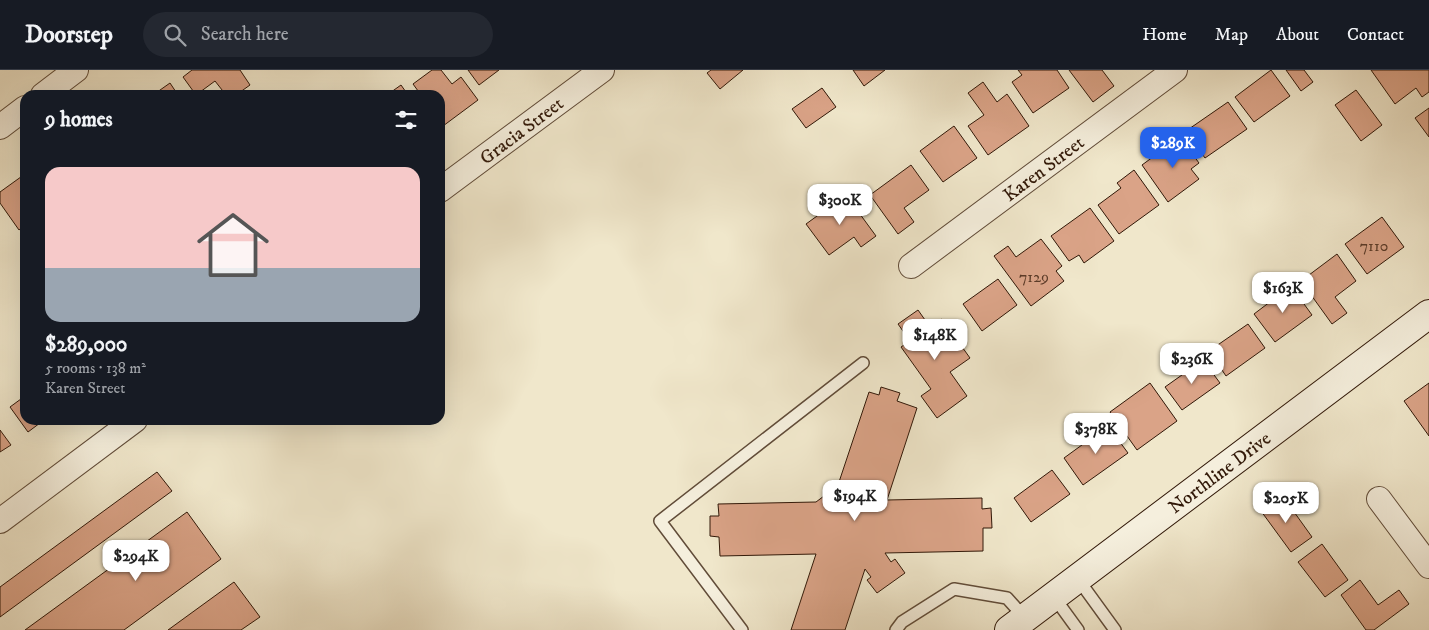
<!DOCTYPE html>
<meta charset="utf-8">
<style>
body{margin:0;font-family:"IM FELL DW Pica",serif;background:#242831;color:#f1f3f6;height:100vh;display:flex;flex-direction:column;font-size:19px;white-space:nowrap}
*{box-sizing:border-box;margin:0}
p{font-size:16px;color:#9ea1a6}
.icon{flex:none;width:28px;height:28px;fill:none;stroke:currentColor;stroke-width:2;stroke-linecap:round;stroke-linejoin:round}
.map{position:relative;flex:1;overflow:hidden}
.sheet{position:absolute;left:20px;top:20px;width:425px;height:335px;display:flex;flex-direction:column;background:#171b24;border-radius:15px;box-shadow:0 5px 20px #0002}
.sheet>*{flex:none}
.price{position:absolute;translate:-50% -42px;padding:0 11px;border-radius:10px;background:#fff;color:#222;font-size:16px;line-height:32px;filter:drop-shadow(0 1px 2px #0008)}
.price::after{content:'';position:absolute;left:50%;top:30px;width:15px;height:11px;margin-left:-8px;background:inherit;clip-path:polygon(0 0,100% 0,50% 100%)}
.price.active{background:#2563eb;color:#fff}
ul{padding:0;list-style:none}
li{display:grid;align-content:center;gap:10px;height:265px;padding:0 25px}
li span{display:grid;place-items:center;height:155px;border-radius:15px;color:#555}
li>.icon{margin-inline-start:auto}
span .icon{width:90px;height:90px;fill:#fffc;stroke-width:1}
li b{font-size:21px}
h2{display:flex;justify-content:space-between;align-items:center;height:60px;padding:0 25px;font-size:21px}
header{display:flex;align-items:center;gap:30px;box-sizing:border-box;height:70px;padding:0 25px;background:#171b24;border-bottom:1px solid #363941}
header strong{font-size:24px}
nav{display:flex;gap:28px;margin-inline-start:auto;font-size:18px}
.search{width:350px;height:45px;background:#242831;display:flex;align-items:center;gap:12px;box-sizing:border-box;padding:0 18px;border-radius:28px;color:#9ea1a6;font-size:19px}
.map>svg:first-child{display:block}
.building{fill:#daa387;stroke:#311808}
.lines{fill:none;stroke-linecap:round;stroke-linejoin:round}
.lane-casing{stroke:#614c39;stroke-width:14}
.street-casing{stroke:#614c39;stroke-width:26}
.secondary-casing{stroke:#311808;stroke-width:30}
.lane{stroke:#f5efdd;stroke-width:11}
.street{stroke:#f5efdd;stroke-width:24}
.secondary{stroke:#f5efdd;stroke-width:28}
.labels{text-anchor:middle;stroke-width:5;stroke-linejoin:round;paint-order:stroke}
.number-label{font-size:16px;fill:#5b3b28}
.street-label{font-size:19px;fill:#311808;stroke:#f5efdd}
</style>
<header>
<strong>Doorstep</strong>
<div class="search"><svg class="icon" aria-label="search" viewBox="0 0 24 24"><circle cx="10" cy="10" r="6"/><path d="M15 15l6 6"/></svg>Search here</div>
<nav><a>Home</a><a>Map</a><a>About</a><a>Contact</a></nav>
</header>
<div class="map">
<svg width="1429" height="560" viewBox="0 0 1429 560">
<rect width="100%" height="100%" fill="#f0e7cb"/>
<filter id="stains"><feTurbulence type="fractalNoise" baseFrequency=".004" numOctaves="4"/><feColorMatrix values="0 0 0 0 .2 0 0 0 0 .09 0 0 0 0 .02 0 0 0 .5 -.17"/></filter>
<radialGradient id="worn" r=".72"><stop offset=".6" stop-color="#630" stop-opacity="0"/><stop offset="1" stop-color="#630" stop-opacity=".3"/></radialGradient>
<g class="building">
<polygon points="192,0 240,0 250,15 236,25 226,25 215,11 196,25 183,7"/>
<polygon points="432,0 441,0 452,14 461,7 478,30 443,56 440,52 440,25 421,25 413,14"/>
<polygon points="468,0 499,0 479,15"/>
<polygon points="711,0 743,0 720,19 707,3"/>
<polygon points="853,0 885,0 864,16"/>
<polygon points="1018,0 1057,0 1069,18 1033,43 1012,12 1022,5"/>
<polygon points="1069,0 1102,0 1114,16 1093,32"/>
<polygon points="1271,0 1290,26 1254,52 1235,27"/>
<polygon points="1286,0 1304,0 1313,12 1301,21"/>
<polygon points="1371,0 1429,0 1429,22 1422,27 1416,18 1395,34"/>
<polygon points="983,12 997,32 1007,24 1029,56 988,85 968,56 984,45 968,23"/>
<polygon points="170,13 178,25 153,25"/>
<polygon points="401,15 408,25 387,25"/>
<polygon points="822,18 836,37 806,58 792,39"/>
<polygon points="1356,20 1382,55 1361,71 1335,35"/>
<polygon points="1228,32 1247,59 1205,88 1186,61"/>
<polygon points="1429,38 1429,67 1415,48"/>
<polygon points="954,56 977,88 943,112 920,81"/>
<polygon points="1180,67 1199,93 1191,99 1199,109 1168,132 1142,95"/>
<polygon points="911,95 929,120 904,138 914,152 898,164 870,125"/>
<polygon points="1134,100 1159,135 1119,164 1098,135 1121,118 1117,113"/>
<polygon points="25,104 25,155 19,160 0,133 0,122"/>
<polygon points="846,125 876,166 861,177 854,167 829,185 806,154"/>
<polygon points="1090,138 1114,171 1084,193 1079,185 1069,191 1051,166"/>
<polygon points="1382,147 1404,177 1367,204 1345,174"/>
<polygon points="1041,169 1062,196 1056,201 1064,211 1031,236 994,186 1008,176 1016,187"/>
<polygon points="1337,184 1356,211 1335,227 1347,243 1332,254 1301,211"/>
<polygon points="998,209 1017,235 982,261 963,234"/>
<polygon points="1291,216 1312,245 1275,272 1254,244"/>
<polygon points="918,240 930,257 942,249 970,288 950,302 967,326 937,348 921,326 931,319 901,277 910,271 898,254"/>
<polygon points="1248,254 1265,278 1226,306 1209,281"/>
<polygon points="1203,290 1220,313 1182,340 1165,317"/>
<polygon points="1150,313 1177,351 1137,380 1110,342"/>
<polygon points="1429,313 1429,366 1404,331"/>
<polygon points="881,317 900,323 897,331 917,338 887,430 982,428 982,439 991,438 992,458 983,458 983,481 885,483 891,492 895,489 905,503 877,523 867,510 871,507 865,499 845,560 791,560 816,484 720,486 719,467 710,466 710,446 719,446 718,434 816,432 836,417 837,418 869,322 879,325"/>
<polygon points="25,326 25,350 44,350 28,362 10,337"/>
<polygon points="1108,356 1128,383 1083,415 1064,388"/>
<polygon points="0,360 11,375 0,382"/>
<polygon points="1052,400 1070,424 1031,452 1014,428"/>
<polygon points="157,402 172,421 0,547 0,517"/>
<polygon points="1282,425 1312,467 1291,482 1261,441"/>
<polygon points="187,442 221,489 124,560 25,560"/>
<polygon points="1322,474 1348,510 1325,527 1298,492"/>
<polygon points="1360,510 1378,535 1399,520 1409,534 1374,560 1366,560 1341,525"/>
<polygon points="234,512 260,547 241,560 168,560"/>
</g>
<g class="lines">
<defs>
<g id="lane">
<polyline points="1078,509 1115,560"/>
<polyline points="1054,527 1078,560"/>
<polyline points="742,560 660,451 863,293"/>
<polyline points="896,560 902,552 954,519 1007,528 1025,548"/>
</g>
<g id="street">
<polyline points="43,25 76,0"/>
<polyline points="0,57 25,38"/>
<polyline points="440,120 602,0"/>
<polyline points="911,196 1175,0"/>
<polyline points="1379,429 1429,496"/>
<polyline points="0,451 135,350"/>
</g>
<polyline id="secondary" points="1009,560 1429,244"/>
</defs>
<use href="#lane" class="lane-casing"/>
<use href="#street" class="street-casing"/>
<use href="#secondary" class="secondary-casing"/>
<use href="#lane" class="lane"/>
<use href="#street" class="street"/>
<use href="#secondary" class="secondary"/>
</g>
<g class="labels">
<g class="number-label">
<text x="1374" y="181">7110</text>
<text x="1034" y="212">7129</text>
</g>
<g class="street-label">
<text transform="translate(521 60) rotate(-37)" y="7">Gracia Street</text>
<text transform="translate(1043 98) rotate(-37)" y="7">Karen Street</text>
<text transform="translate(1219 402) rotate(-37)" y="7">Northline Drive</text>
</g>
</g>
<rect width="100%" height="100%" filter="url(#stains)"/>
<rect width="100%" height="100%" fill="url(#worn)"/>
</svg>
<b class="price active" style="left:1173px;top:99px">$289K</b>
<b class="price" style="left:840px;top:156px">$300K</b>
<b class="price" style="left:1283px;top:244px">$163K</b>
<b class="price" style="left:935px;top:291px">$148K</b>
<b class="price" style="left:1192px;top:315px">$236K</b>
<b class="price" style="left:1096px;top:385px">$378K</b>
<b class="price" style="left:855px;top:452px">$194K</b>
<b class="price" style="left:1286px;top:454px">$205K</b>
<b class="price" style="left:136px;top:512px">$294K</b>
<section class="sheet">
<h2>9 homes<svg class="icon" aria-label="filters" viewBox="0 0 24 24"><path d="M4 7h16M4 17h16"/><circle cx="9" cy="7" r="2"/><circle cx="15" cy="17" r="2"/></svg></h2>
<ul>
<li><span style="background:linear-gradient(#f6c9c9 65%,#9aa5b1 0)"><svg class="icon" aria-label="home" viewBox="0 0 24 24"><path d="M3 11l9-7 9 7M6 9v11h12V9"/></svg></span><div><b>$289,000</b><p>5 rooms · 138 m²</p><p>Karen Street</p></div></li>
</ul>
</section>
</div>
